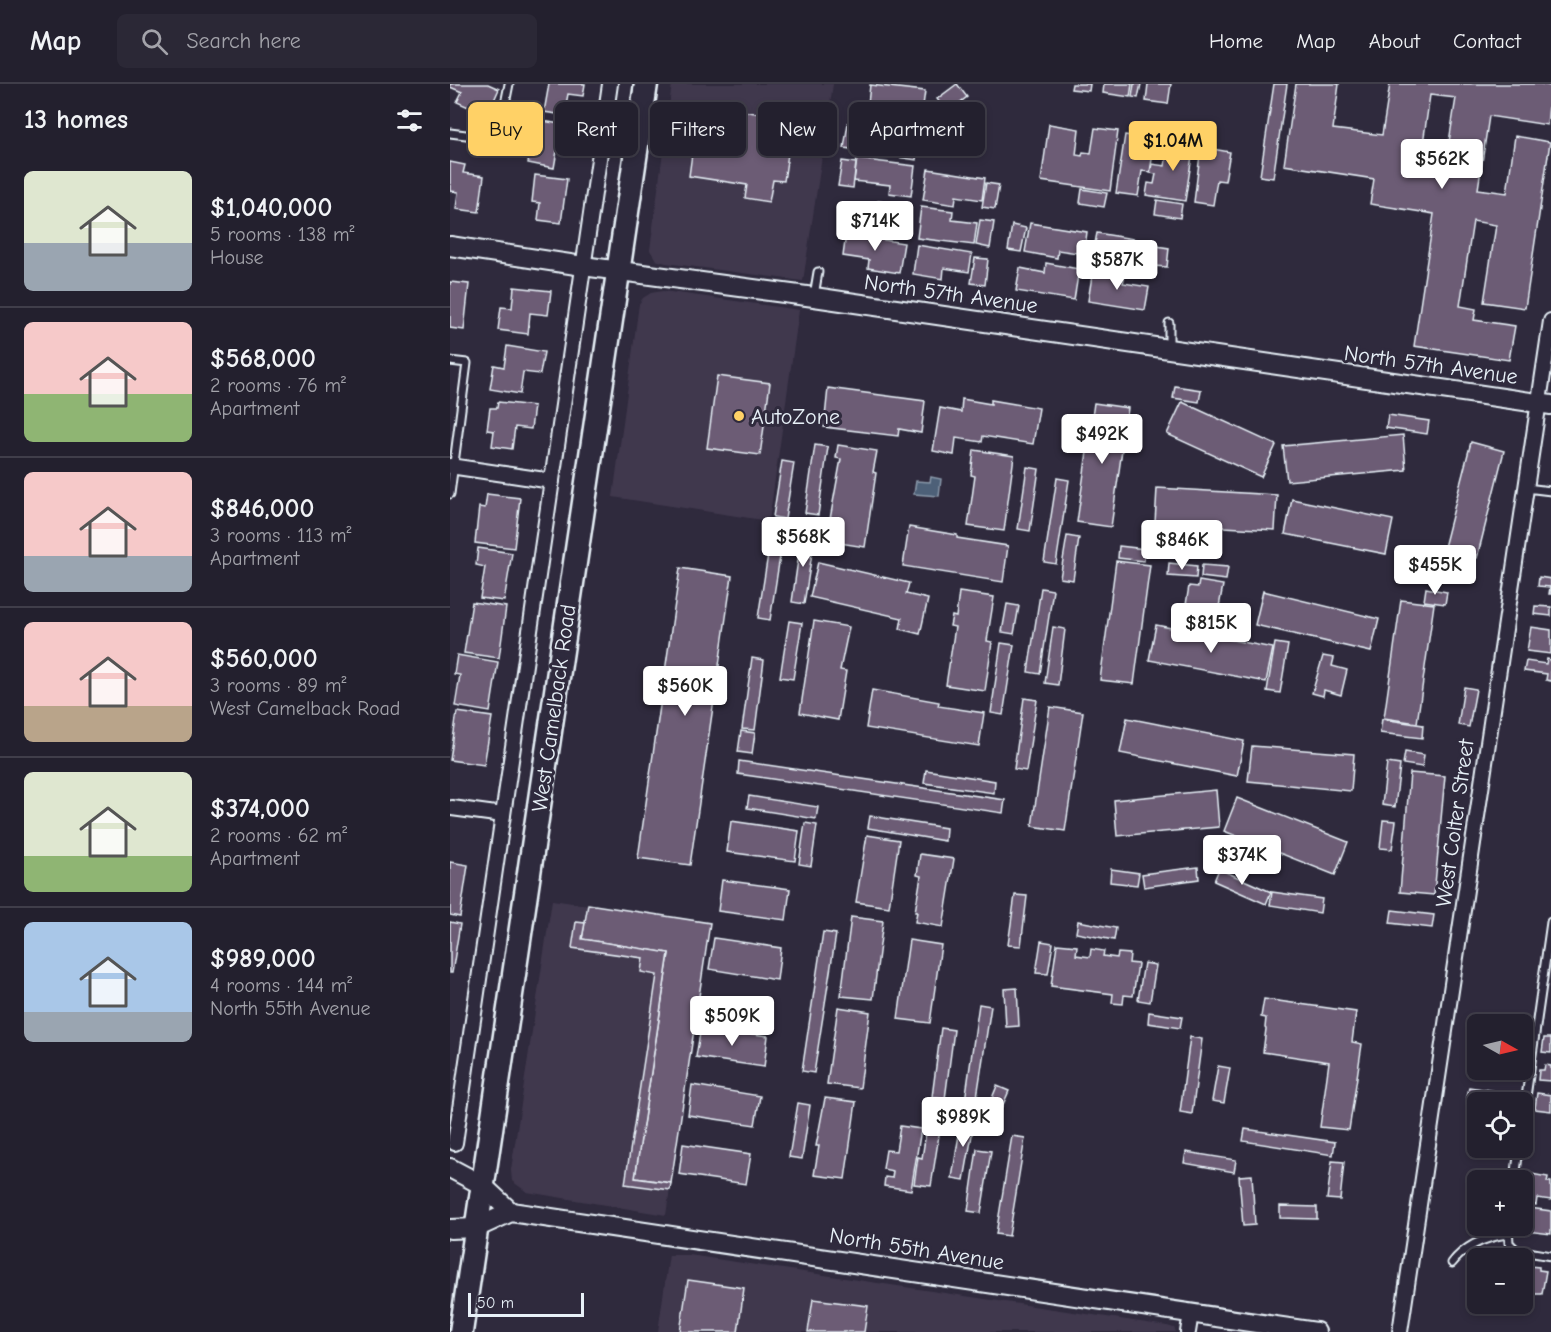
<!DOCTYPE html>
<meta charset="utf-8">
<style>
body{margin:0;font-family:"Comic Neue",sans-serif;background:#2b2836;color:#f1f3f6;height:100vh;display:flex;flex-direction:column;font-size:22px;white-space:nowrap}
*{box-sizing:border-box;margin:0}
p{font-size:20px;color:#a3a3aa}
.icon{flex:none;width:33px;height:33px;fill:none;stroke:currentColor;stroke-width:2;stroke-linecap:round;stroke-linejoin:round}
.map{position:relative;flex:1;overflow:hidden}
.sheet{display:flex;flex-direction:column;background:#23202e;width:450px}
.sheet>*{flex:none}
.banner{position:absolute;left:18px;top:18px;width:570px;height:54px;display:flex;gap:12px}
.needle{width:39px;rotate:98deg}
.buttons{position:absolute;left:1017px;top:930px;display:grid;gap:12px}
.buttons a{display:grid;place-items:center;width:66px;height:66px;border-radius:9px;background:#23202e;box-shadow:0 3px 9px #0003,0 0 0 2px #403e4a;font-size:30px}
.scale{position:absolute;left:18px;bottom:15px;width:116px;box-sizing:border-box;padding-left:6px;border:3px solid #e8f1f8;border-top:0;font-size:16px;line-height:21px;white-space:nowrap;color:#e8f1f8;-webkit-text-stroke:4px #2f2a3d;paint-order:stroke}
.price{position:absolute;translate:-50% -51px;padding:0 14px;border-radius:6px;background:#fff;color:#222;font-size:20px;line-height:39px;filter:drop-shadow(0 2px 3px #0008)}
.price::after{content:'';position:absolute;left:50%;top:36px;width:18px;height:14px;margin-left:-9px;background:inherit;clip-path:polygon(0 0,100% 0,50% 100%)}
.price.active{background:#ffd166;color:#111}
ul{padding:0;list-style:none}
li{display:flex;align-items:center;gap:18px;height:150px;padding:0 24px}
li+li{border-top:2px solid #403e4a}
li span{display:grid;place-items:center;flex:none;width:168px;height:120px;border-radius:9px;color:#555}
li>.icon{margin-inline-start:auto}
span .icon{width:72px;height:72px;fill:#fffc;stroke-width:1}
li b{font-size:26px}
h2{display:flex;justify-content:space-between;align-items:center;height:72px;padding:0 24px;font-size:26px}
.tag{padding:0 21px;border-radius:9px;background:#23202e;box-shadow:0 3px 9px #0003,0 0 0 2px #403e4a;font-size:21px;line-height:54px}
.tag.active{background:#ffd166;color:#111}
header{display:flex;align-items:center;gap:36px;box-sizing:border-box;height:84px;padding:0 30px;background:#23202e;border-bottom:2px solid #403e4a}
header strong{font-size:28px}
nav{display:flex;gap:33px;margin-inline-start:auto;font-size:21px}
.search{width:420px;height:54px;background:#2b2836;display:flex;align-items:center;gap:15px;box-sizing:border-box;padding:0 21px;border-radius:9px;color:#a3a3aa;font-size:22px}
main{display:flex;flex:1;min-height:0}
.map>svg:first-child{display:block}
.built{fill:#41394e}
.water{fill:#4d6078;stroke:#8b9aab;stroke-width:1.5}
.building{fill:#6c5b75;stroke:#e8f1f8;stroke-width:1.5;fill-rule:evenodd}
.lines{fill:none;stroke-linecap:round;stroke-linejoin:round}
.service-casing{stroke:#e8f1f8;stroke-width:11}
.minor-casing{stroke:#e8f1f8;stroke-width:18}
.tertiary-casing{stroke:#e8f1f8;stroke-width:22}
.primary-casing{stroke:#e8f1f8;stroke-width:27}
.service{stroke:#2f2a3d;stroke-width:7}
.minor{stroke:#2f2a3d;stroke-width:14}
.tertiary{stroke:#2f2a3d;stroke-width:18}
.primary{stroke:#2f2a3d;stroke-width:22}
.poi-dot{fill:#ffd166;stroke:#2f2a3d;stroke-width:2}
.labels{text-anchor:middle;stroke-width:6;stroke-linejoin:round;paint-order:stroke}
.street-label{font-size:22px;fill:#e8f1f8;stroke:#2f2a3d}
.poi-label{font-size:22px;fill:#e8f1f8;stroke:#2f2a3d;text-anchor:start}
</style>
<header>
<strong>Map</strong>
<div class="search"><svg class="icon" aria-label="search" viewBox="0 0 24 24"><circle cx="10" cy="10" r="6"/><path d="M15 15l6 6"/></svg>Search here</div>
<nav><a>Home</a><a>Map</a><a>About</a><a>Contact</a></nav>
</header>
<main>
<section class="sheet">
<h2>13 homes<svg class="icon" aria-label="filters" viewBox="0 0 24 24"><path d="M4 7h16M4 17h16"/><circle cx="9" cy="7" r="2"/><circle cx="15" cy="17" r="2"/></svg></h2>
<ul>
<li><span style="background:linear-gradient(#dfe7d0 60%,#9aa5b1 0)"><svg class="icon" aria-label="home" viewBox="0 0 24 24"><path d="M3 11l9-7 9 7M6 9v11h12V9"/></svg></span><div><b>$1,040,000</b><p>5 rooms · 138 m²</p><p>House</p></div></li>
<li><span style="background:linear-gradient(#f6c9c9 60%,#8fb573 0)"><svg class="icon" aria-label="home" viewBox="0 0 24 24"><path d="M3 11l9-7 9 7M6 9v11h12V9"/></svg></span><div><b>$568,000</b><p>2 rooms · 76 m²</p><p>Apartment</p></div></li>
<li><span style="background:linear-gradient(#f6c9c9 70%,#9aa5b1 0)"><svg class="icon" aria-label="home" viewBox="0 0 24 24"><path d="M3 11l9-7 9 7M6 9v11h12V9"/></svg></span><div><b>$846,000</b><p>3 rooms · 113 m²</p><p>Apartment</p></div></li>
<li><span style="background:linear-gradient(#f6c9c9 70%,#b9a48a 0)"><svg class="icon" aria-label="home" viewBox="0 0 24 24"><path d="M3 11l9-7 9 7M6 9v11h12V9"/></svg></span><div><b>$560,000</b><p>3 rooms · 89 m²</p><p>West Camelback Road</p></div></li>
<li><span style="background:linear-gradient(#dfe7d0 70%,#8fb573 0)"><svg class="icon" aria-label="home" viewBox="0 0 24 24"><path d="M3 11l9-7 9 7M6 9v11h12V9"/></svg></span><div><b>$374,000</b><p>2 rooms · 62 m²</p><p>Apartment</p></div></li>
<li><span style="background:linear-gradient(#a9c7e8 75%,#9aa5b1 0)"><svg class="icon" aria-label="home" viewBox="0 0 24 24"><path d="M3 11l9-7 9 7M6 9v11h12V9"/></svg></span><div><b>$989,000</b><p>4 rooms · 144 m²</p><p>North 55th Avenue</p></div></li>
</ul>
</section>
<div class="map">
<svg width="1101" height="1248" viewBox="0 0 1101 1248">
<rect width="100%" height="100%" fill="#2f2a3d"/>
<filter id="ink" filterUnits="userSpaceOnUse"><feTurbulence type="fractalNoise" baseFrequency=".0167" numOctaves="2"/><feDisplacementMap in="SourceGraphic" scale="12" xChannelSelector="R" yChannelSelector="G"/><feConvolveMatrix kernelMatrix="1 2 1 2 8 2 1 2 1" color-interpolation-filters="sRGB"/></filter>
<g filter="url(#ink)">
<g class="built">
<polygon points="222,0 383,0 353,197 216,179 206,176 200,166"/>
<polygon points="213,207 349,226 319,437 163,413 189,220 193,214 201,209"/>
<polygon points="102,816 260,839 216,1131 77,1108 62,1097 61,1086"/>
<polygon points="219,1171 239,1171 717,1242 724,1244 726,1248 208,1248"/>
</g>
<polygon class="water" points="481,393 491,395 489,412 464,410 466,397 480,398"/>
<g class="building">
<polygon points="0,0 38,0 49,5 41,23 26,16 23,25 7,18 12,8 0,3"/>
<polygon points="99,0 135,0 133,12 118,10 114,31 94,28"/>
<polygon points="507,0 517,13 497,28 487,15"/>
<polygon points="622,0 640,0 639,7 621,5"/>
<polygon points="654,0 682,0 680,13 653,9"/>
<polygon points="684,0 691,0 688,14 682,13"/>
<polygon points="698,0 721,0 718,20 696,17"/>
<polygon points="824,0 837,0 823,94 810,92"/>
<path d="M846,0H889L883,45L932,51L940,0H1090L1101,2L1097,41L1039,32L1028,105L1057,109L1065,52L1100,58L1075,224L1034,218L1046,141L1023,137L1010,222L1026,225L1024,236L1065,242L1059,276L964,262L984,130L920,120L924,95L834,81ZM980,11L1006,14L995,83L970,80Z"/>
<polygon points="420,1 475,7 471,36 442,32 443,23 418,20"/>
<polygon points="261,22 331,33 326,61 339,63 334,97 323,96 319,118 295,114 297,101 239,92 245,48 257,50"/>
<polygon points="93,37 127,43 124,63 108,61 104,84 78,79 82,55 89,57"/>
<polygon points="398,39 412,41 408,66 394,64"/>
<polygon points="439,40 470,45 466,76 409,67 412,45 438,49"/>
<polygon points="599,40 629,45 626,71 632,72 633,68 641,69 645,44 668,47 660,107 591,97"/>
<polygon points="675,51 705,56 700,88 692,87 688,112 666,109"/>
<polygon points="719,55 744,59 735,117 696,111 698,99 704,100 706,90 700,89 702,80 715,82"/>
<polygon points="751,63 780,68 775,97 767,96 763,121 744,118"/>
<polygon points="407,75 465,82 461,112 439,109 440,101 404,97"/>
<polygon points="392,77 406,79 403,104 388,102"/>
<polygon points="0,78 15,81 13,89 34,92 29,128 6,125 8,108 0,107"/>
<polygon points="478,85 535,94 532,116 506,112 505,121 473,116"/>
<polygon points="85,91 117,95 111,139 88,136 90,119 82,118"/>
<polygon points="536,99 549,101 545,125 532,123"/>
<polygon points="632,105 657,109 654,123 630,119"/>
<polygon points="707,116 732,120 730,134 705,130"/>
<polygon points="428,117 457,121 454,148 400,142 402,122 427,125"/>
<polygon points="471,123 503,127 502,136 527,139 524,161 467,154"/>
<polygon points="530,136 544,138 540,164 526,161"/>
<polygon points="580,139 637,148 634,170 608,166 607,174 575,168"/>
<polygon points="562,141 576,144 571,168 558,166"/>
<polygon points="647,149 702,158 697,187 666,181 668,174 643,169"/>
<polygon points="396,150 454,159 449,189 418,184 419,176 393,172"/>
<polygon points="467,161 522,170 519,188 494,184 493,195 463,190"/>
<polygon points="706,162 719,164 717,183 703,182"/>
<polygon points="525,174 538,175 535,201 521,199"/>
<polygon points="596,179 629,185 624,216 566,207 570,184 595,189"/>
<polygon points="643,186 675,191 673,199 699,203 695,226 638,217"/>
<polygon points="0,198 19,200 14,246 0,244"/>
<polygon points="64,203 101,207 98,231 80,229 78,250 48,246 51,223 62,224"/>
<polygon points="57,262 94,268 90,290 73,288 70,310 40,305 44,281 54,283"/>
<polygon points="267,292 320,299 310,371 257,364"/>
<polygon points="725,302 751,306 749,318 723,314"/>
<polygon points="378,304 475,317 471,349 449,345 448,352 374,343"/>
<polygon points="512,315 541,320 541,316 589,324 583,360 533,352 532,358 506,354 504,371 483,367 490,324 511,328"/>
<polygon points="48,318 84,322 81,345 65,343 62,365 42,362 44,347 37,346 40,324 47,324"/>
<polygon points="732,318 826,361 811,393 717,350"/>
<polygon points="644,319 678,324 661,443 627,438"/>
<polygon points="938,331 979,337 977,350 936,344"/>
<polygon points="953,351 956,386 837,397 833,362"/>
<polygon points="1021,358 1054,367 1027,474 1025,474 1023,483 991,475"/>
<polygon points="365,361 378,363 368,431 355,429"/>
<polygon points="388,361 427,367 423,388 426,389 415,463 376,457 391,375 386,374"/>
<polygon points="524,366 564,372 554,447 518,442 525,392 521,391"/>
<polygon points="332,377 344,379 335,435 323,433"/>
<polygon points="577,383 589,385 580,447 568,445"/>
<polygon points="607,394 619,396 606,480 594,478"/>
<polygon points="707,404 827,411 825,446 705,439"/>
<polygon points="37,410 70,414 64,464 25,459 29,423 35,424"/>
<polygon points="842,415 943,436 936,470 835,450"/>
<polygon points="459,443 507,451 507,454 558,462 553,498 453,482"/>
<polygon points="352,448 365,450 354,520 342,518"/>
<polygon points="617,452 629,454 623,496 610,494"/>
<polygon points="669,462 695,465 694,477 668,474"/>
<polygon points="28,464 62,469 54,517 30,514 35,483 26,481"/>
<polygon points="319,464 331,466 320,536 308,534"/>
<polygon points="666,477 700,481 684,600 650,596"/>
<polygon points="368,478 459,499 456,510 478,515 470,550 450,545 452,534 360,513"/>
<polygon points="719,479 747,482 746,494 718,492"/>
<polygon points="752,481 778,483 776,496 751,493"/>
<polygon points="230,484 282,492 240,781 188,774"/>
<polygon points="1089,493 1101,495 1101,510 1099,510 1100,503 1088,502"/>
<polygon points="749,497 773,501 766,539 752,537 753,529 735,527 739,502 748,503"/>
<polygon points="591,504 603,506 590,590 578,588"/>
<polygon points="976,504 997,508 995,520 974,517"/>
<polygon points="813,507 929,535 921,568 805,541"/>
<polygon points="509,508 544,513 537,557 542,558 535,607 496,601 505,543 500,542 502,532 506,533"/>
<polygon points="951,516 984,520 967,639 934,634"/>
<polygon points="22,518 56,523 49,574 14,569"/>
<polygon points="557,520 569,522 564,550 552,548"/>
<polygon points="1085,522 1101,523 1101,532 1084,530"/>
<polygon points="339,537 352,539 343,595 330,593"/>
<polygon points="364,537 399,543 390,586 396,587 388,636 350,629"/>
<polygon points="706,541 823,564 816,598 699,576"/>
<polygon points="603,543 615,545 608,601 595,599"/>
<polygon points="1081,543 1101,546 1101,570 1077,567"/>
<polygon points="551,559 564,561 553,631 541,629"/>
<polygon points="825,559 838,561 830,609 817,607"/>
<polygon points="7,571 48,578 40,628 5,622 10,591 4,590"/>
<polygon points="873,572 884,574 882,582 897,586 891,611 874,606 873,612 862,609"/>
<polygon points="302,574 314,576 305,646 292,645"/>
<polygon points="1097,575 1101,576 1101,597 1096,596 1097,590 1074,587 1076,577 1096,580"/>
<polygon points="1014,603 1026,605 1019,643 1008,641"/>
<polygon points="422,606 489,618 488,622 534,629 529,662 416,644"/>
<polygon points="574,614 587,616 576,687 564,685"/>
<polygon points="600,623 633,628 615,747 582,742"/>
<polygon points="7,628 42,633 34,681 0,676"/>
<polygon points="677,634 794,657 787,692 670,669"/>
<polygon points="932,635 973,641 972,654 930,649"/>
<polygon points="291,647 305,649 302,670 288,668"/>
<polygon points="802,662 904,670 901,707 798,697"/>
<polygon points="955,668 974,671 972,683 953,680"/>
<polygon points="289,677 555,716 553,729 288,690"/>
<polygon points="937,679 950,681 945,723 932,721"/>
<polygon points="476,686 545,697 544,709 474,699"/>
<polygon points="960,689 995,692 984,811 950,808"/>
<polygon points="766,706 769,743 667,752 664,716"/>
<polygon points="299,712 368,723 366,735 297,724"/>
<polygon points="787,714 898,758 885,791 774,747"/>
<polygon points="420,732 496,744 495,757 418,744"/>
<polygon points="933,736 946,737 942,765 930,764"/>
<polygon points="281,737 349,747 345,777 277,768"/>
<polygon points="355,739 367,741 361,782 349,780"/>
<polygon points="417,751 449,756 439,823 406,818"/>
<polygon points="470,770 504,775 493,843 465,838 467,828 465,828 471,792 467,791"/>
<polygon points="0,778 18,781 10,833 0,831"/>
<polygon points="748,783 749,795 694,803 692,790"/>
<polygon points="661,785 689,789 687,801 660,798"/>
<polygon points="769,785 821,808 816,820 764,797"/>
<polygon points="272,796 340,805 336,836 268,827"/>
<polygon points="822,808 872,815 870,829 820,821"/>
<polygon points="565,811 577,812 571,862 558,861"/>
<polygon points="138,820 260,839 221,1099 185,1094 219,869 132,855"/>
<polygon points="942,826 984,831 982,844 940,839"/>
<polygon points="401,833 433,837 423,915 391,912"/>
<polygon points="628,837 666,844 664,856 626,849"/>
<polygon points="0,838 10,840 2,889 0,889"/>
<polygon points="126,838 135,839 132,855 219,869 185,1094 221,1099 220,1106 175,1100 207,891 191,888 193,874 122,864"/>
<polygon points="373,848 386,850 364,989 352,987"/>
<polygon points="264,854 331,864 327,896 259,885"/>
<polygon points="459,856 491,861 480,939 448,935"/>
<polygon points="591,857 603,859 598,890 586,889"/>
<polygon points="607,860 627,862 626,871 640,873 641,865 654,867 653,872 667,874 668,869 680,870 679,879 688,880 683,912 674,911 673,920 662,919 663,910 601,902"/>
<polygon points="694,879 706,881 700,918 688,916"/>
<polygon points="567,904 569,942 556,943 554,905"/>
<polygon points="814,915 906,928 902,958 912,960 899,1046 870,1043 879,978 813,968 816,945 815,944 816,934 811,933"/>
<polygon points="529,920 541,922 526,1019 515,1017"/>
<polygon points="388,923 420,928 410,1004 377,1000"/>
<polygon points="699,928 732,933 730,944 698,939"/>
<polygon points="1025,932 1069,937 1068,940 1028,940 1028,958 1022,957"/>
<polygon points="251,943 318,952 314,983 246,973"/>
<polygon points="491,944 504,946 495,1015 482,1013"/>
<polygon points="740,953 752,955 742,1030 730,1028"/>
<polygon points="1094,954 1101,954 1101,969 1092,968"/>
<polygon points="1095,981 1101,982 1101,997 1088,996 1089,986 1094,986"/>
<polygon points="768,982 780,984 774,1019 762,1017"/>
<polygon points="1040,986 1062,986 1061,993 1039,990"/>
<polygon points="242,1001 310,1012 305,1041 238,1031"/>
<polygon points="547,1002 559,1007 544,1041 533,1036"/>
<polygon points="1019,1003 1059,1009 1058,1018 1036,1018 1036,1017 1017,1014"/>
<polygon points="1087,1009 1101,1011 1101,1027 1085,1025"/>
<polygon points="375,1014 406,1018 395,1095 364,1091 369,1062 366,1062"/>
<polygon points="348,1019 360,1021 352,1075 339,1073"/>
<polygon points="479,1030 492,1032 481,1102 464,1100 468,1073 472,1074"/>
<polygon points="512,1032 525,1034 514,1096 502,1094"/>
<polygon points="450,1042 471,1045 461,1106 434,1102 435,1093 442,1094 443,1087 433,1085 436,1066 446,1067"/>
<polygon points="795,1045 885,1058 883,1071 793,1057"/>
<polygon points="562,1052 575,1054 559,1152 546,1150"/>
<polygon points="233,1060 301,1070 296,1100 229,1090"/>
<polygon points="527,1065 541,1067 531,1129 518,1127"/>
<polygon points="736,1068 786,1076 784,1088 734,1079"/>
<polygon points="882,1077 894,1078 890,1116 877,1115"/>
<polygon points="1076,1089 1098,1093 1097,1098 1101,1098 1101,1116 1087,1114 1086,1121 1072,1119"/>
<polygon points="802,1091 805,1141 793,1142 789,1092"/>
<polygon points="830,1122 867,1123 867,1135 830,1134"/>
<polygon points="1072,1123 1101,1127 1101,1150 1069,1146 1069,1142 1072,1142"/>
<polygon points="1079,1182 1089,1183 1089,1186 1096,1187 1092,1210 1085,1210 1083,1220 1073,1219"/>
<polygon points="238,1196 294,1204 288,1248 230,1248"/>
<polygon points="363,1215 418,1222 414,1248 358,1248"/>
</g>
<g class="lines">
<defs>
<g id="service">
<polyline points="0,49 48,55 59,0"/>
<polyline points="364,212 368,188"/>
<polyline points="719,239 719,263"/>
<polyline points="0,277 17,279 0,410"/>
<polyline points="1076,404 1101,407"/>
<polyline points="1072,1041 1101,838"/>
<polyline points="1065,1096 1069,1064"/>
<polyline points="1058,1142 1059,1159 1066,1166 1101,1172"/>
<path d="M1002,1179C1015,1162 1036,1153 1057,1150"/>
</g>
<g id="minor">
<polyline points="0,382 102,397"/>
<polyline points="2,724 53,731"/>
<polyline points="5,1059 160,0"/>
<polyline points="738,1248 741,1229"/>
<polyline points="950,1248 1101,237"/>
</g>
<g id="tertiary">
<polyline points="0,162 133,182 364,213 1101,321"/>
<polyline points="0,1084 32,1101 61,1128"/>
<polyline points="0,1145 26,1144 61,1128 866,1248"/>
</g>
<polyline id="primary" points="11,1248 196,0"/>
</defs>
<use href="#service" class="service-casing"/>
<use href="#minor" class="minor-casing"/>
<use href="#tertiary" class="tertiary-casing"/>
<use href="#primary" class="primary-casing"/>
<use href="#service" class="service"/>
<use href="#minor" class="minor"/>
<use href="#tertiary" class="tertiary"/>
<use href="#primary" class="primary"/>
</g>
</g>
<circle class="poi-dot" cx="289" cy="332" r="6"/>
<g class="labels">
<g class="street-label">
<text transform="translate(501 209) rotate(8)" y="8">North 57th Avenue</text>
<text transform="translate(981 280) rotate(8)" y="8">North 57th Avenue</text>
<text transform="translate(103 624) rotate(-82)" y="8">West Camelback Road</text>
<text transform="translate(1004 739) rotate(-82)" y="8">West Colter Street</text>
<text transform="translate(467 1164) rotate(9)" y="8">North 55th Avenue</text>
</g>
<g class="poi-label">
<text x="301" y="340">AutoZone</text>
</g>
</g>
</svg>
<div class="buttons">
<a><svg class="needle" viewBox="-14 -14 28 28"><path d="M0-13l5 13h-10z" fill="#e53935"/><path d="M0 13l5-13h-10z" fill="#a3a3aa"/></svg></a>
<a><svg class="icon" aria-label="locate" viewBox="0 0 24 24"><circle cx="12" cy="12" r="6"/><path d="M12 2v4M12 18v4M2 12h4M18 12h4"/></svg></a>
<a>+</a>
<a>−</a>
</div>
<div class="scale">50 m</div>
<b class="price active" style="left:723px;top:88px">$1.04M</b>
<b class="price" style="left:992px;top:106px">$562K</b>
<b class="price" style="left:425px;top:168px">$714K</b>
<b class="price" style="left:667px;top:207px">$587K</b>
<b class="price" style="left:652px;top:381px">$492K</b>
<b class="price" style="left:353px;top:484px">$568K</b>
<b class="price" style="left:732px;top:487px">$846K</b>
<b class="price" style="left:985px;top:512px">$455K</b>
<b class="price" style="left:761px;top:570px">$815K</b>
<b class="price" style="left:235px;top:633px">$560K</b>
<b class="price" style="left:792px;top:802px">$374K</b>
<b class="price" style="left:282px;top:963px">$509K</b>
<b class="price" style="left:513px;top:1064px">$989K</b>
<div class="banner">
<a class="tag active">Buy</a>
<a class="tag">Rent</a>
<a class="tag">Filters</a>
<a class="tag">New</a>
<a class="tag">Apartment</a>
</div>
</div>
</main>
